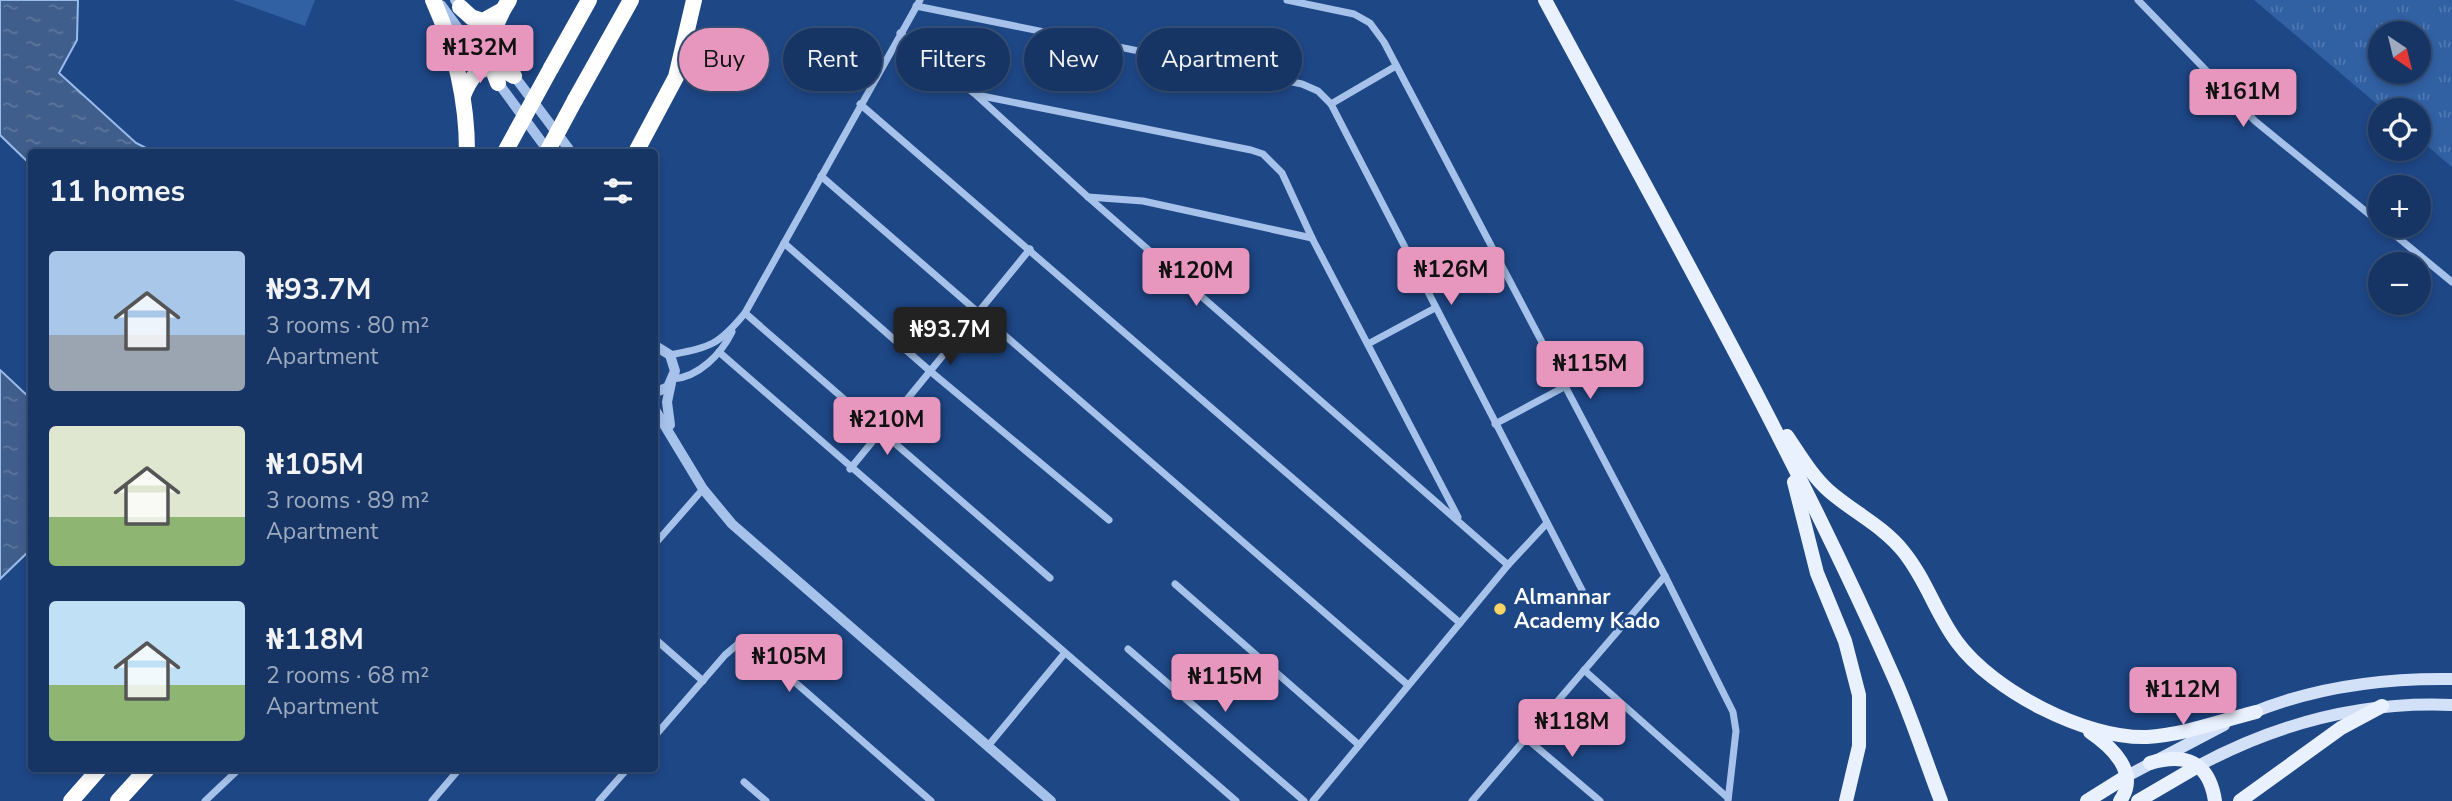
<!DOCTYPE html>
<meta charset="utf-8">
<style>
body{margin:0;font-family:"Nunito Sans",sans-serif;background:#23406d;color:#f1f3f6;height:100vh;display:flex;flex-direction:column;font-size:26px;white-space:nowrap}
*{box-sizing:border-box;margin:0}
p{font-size:23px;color:#9eabbf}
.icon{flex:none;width:38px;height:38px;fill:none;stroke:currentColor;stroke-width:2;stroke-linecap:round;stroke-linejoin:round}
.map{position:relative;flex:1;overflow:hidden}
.drawer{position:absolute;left:28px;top:149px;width:630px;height:623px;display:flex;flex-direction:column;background:#163564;border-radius:7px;box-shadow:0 4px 10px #0003,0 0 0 2px #355078}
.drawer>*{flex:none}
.banner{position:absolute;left:679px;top:28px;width:665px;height:63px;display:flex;gap:14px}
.needle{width:46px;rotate:145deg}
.tools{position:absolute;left:2368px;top:21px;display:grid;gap:14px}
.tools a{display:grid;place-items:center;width:63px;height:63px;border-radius:50%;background:#163564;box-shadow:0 4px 10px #0003,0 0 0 2px #355078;font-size:35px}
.price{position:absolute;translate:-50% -60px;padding:0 16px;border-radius:7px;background:#e797bd;color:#111;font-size:23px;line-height:46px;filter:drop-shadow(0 2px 4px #0008)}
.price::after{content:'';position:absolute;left:50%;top:42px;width:21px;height:16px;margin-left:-10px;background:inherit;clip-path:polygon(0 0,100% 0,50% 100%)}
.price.on{background:#222;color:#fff}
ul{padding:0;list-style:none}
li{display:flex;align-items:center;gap:21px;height:175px;padding:0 21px}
li span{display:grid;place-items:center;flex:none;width:196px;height:140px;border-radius:7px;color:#555}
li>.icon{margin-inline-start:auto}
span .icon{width:84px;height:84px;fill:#fffc;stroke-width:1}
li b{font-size:30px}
h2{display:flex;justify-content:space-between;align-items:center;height:84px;padding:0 21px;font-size:30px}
.pill{padding:0 24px;border-radius:32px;background:#163564;box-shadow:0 4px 10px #0003,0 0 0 2px #355078;font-size:24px;line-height:63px}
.pill.on{background:#e797bd;color:#111}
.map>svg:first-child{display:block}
.grass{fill:url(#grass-tufts);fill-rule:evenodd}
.park{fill:#3160a3}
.water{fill:url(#water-ripples);stroke:#99bcec;stroke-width:2}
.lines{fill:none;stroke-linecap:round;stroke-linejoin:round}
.minor{stroke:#a6c2ea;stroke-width:7}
.tertiary{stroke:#a6c2ea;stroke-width:10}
.secondary{stroke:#d2e0f8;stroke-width:12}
.primary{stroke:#eaf1fe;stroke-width:14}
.motorway{stroke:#fff;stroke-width:16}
.motorway-bridge{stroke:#fff;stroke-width:16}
.poi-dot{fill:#f9d565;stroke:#1e4786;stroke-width:2.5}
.labels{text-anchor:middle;stroke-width:5;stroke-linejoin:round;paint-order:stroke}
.poi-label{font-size:21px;font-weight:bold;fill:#fff;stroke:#1e4786;text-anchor:start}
</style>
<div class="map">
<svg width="2452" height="801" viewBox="0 0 2452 801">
<defs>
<pattern id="grass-tufts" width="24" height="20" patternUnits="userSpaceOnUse" patternTransform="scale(1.75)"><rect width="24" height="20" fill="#3160a3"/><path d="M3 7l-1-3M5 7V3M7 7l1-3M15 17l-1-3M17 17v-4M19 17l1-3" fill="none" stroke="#5078b1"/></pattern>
<pattern id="water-ripples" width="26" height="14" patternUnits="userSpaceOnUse" patternTransform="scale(1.75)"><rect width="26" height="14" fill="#405e8c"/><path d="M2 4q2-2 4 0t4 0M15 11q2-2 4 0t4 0" fill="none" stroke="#5d769d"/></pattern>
</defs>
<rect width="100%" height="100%" fill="#1e4786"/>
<path class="grass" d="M2254,0H2452V167L2419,139L2418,110H2384ZM2380,33H2418V72H2380Z"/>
<polygon class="park" points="233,0 315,0 305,26"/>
<g class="water">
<polygon points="0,0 78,0 77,40 59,73 136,143 154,152 32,152 31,165 0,135"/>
<polygon points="0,370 32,400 31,549 0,579"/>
</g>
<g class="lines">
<g class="minor">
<polyline points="1287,0 1354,14 1370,23 1384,42 1665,576 1733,712 1736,731 1728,801"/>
<polyline points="2138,0 2255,121 2380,223"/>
<polyline points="916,6 1302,84 1318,91 1331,104 1396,66"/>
<polyline points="900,33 975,94 1088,197 1508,565"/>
<polyline points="977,95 1251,150 1263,154 1282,173 1312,238 1458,517"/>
<polyline points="860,104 1460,623"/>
<polyline points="1331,104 1582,590"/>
<polyline points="821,176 1408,685"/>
<polyline points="1088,197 1143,201 1312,238"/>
<polyline points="2384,226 2452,282"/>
<polyline points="784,243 930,371 1109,520"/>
<polyline points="745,313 1050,578"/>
<polyline points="1368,344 1435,308"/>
<polyline points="719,352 1236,801"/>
<path d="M670,355C710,347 718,346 745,313L920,0"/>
<path d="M673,379C699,377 721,354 732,332"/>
<polyline points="1495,424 1566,386"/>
<polyline points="850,469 1030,249"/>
<polyline points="654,545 703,489"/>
<polyline points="1175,584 1359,745"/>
<polyline points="654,638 703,681"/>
<polyline points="1128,649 1304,801"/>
<polyline points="1584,670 1728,798"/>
<polyline points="654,737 725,655 738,644 750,643 931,801"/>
<polyline points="1526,738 1600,801"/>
<polyline points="988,746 1064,654"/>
<polyline points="744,782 766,801"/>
<polyline points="205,801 240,768"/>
<polyline points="432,801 460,768"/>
<polyline points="599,801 628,768"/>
<polyline points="1313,801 1508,565 1547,523"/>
<polyline points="1472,801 1665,576"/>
</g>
<g class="tertiary">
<polyline points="455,0 493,50"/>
<polyline points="441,5 549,152"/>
<polyline points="512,73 571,152"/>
<polyline points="654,345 670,355 675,371 668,387 654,393"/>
<polyline points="654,408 703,489 732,524 1051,801"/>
<polyline points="670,425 667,402 671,383"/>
</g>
<g class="secondary">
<path d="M2247,715C2312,687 2382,678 2452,679"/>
<path d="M2198,766C2278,723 2361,701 2452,705"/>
<polyline points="2127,776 2224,725"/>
</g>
<g class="primary">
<path d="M1545,0C1666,225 1793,448 1896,682C1913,721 1926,762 1941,801"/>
<path d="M1787,436C1800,455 1812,476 1829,491C1853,512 1883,526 1903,551C1926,579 1936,614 1957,642C1993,691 2086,739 2147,737C2183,735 2220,721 2256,712"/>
<polyline points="1794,482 1817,573 1845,641 1859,695 1859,746 1846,801"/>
<path d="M2090,732C2112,747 2140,773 2120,801"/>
<path d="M2150,763C2185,753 2209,761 2215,801"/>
<polyline points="2087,801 2127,776"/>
<polyline points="2138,801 2198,766"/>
<polyline points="2240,801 2341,728 2382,706"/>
</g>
<g class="motorway">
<path d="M433,0C455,49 467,98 467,152"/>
<polyline points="460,7 471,17 483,21 501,11"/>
<polyline points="551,68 589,0"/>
<path d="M498,83C485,54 492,26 509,0"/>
<path d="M463,96C469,80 478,66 497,66L514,76"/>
<polyline points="575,100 631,0"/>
<polyline points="636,152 676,77 694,0"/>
<polyline points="71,801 100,768"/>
<polyline points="118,801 148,768"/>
</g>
<g class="motorway-bridge">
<polyline points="505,152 551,68"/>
<polyline points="547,152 575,100"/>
</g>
</g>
<circle class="poi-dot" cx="1500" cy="609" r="7"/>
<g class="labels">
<g class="poi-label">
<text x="1514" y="604">Almannar<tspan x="1514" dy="24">Academy Kado</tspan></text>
</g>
</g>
</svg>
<div class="tools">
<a><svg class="needle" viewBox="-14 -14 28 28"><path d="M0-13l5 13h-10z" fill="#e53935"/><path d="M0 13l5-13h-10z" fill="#9eabbf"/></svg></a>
<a><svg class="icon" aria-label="locate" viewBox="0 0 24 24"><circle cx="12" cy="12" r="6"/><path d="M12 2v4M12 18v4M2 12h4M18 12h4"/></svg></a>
<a>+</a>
<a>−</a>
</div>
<b class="price" style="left:480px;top:85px">₦132M</b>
<b class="price" style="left:2243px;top:129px">₦161M</b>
<b class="price" style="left:1451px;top:307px">₦126M</b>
<b class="price" style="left:1196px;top:308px">₦120M</b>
<b class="price on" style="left:950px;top:367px">₦93.7M</b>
<b class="price" style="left:1590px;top:401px">₦115M</b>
<b class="price" style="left:887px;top:457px">₦210M</b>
<b class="price" style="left:789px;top:694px">₦105M</b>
<b class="price" style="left:1225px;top:714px">₦115M</b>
<b class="price" style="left:2183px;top:727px">₦112M</b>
<b class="price" style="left:1572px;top:759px">₦118M</b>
<div class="banner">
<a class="pill on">Buy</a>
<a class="pill">Rent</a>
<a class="pill">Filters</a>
<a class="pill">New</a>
<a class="pill">Apartment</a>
</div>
<section class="drawer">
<h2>11 homes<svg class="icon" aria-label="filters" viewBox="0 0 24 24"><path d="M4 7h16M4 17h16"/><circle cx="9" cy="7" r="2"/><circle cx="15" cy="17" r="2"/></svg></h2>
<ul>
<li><span style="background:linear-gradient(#a9c7e8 60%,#9aa5b1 0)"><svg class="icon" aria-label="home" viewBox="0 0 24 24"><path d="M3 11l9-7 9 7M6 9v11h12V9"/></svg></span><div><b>₦93.7M</b><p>3 rooms · 80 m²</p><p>Apartment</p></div></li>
<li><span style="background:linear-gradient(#dfe7d0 65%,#8fb573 0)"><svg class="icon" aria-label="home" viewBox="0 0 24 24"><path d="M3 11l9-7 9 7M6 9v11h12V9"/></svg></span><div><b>₦105M</b><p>3 rooms · 89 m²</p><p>Apartment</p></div></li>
<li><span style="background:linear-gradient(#bfe0f5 60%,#8fb573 0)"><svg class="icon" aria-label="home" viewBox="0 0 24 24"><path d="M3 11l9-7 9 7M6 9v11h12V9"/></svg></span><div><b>₦118M</b><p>2 rooms · 68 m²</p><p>Apartment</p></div></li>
</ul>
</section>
</div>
